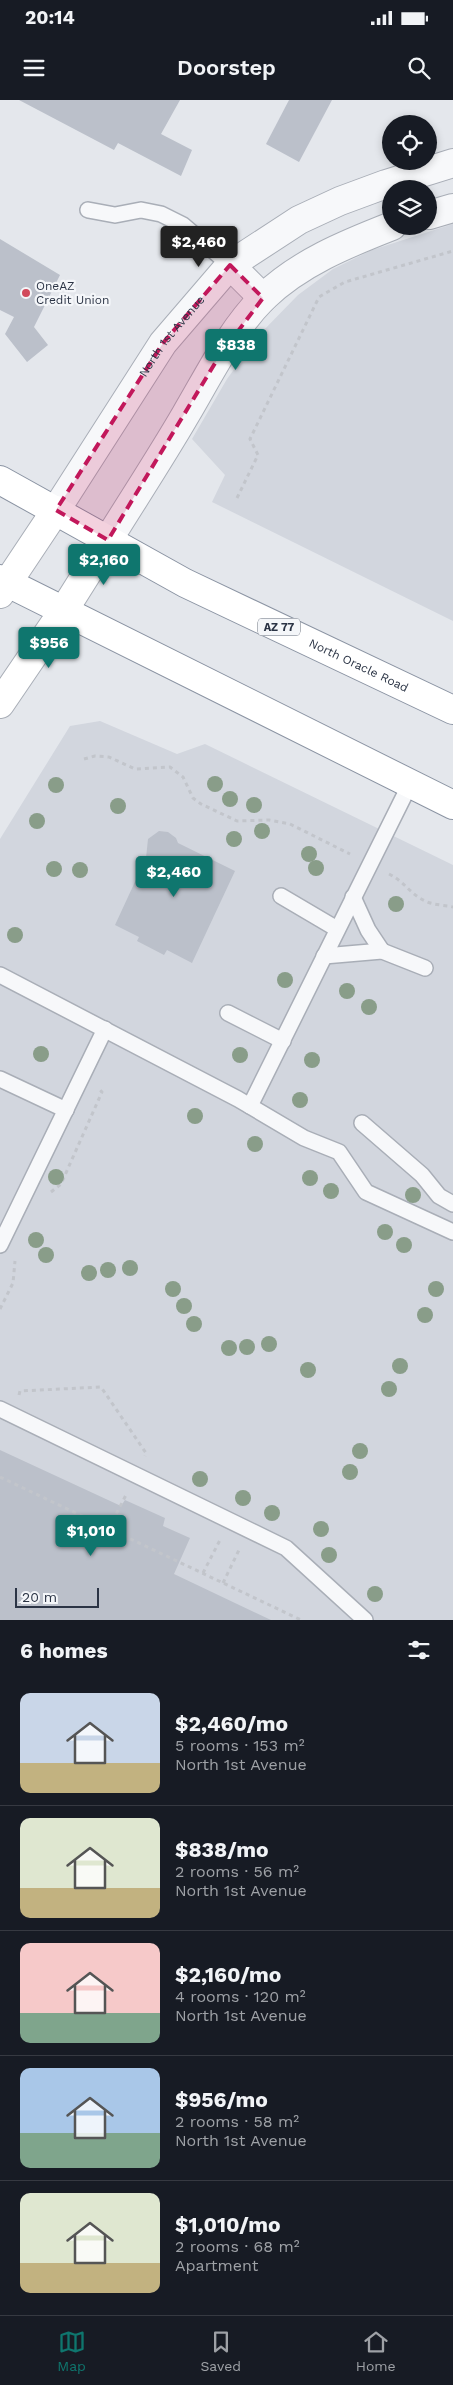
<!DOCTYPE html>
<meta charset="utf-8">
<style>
body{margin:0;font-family:"Work Sans",sans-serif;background:#20242c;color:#f1f3f6;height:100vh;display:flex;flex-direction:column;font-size:19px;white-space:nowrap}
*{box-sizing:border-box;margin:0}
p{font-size:16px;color:#9ea1a6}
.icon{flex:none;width:28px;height:28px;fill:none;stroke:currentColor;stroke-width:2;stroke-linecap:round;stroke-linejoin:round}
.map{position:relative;height:1520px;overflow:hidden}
.sheet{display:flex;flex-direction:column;background:#171b24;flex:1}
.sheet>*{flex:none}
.tools{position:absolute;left:382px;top:15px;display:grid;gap:10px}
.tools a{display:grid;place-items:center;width:55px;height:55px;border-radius:50%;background:#171b24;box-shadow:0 2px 8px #0003;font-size:25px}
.scale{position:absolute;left:15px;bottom:12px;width:84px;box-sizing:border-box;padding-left:5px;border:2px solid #2b3445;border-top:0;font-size:14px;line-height:18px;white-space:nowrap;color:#2b3445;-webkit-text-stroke:4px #f4f6f9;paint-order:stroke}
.price{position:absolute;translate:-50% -42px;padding:0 11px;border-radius:5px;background:#0f766e;color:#fff;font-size:16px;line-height:32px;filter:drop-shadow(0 1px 2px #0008)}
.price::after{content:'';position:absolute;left:50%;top:30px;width:15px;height:11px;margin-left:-8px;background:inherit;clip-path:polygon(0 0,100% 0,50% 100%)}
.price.selected{background:#222;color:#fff}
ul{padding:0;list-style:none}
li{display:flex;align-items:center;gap:15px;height:125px;padding:0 20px}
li+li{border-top:1px solid #363941}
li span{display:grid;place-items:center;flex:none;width:140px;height:100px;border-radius:10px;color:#555}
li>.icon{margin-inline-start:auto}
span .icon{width:60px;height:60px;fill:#fffc;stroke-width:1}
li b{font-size:21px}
h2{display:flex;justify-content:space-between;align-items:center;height:60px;padding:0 20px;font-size:21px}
.status{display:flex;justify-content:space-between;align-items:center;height:35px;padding:0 25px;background:#171b24;direction:ltr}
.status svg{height:14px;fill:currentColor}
header{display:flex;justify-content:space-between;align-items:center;height:65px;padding:0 20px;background:#171b24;font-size:22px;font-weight:600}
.dock{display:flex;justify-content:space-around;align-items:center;height:70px;border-top:1px solid #363941;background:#171b24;font-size:14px;color:#9ea1a6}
.dock a{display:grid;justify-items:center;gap:2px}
.dock .selected{color:#0f766e}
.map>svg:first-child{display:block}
.built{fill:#d2d6de}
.building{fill:#bbc0ca}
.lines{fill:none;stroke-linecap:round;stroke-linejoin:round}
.service-casing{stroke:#a9aeb7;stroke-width:18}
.minor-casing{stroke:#a9aeb7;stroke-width:30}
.secondary-casing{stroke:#a9aeb7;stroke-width:30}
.trunk-casing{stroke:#8b94a3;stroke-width:30}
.path{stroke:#c2c5cb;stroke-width:3;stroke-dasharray:4 4;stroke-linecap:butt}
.service{stroke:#f7f8fa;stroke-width:15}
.minor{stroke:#f7f8fa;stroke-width:28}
.secondary{stroke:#fff;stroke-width:28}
.trunk{stroke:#fff;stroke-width:28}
.tree{fill:#899d89}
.marked{fill:#c2185b;fill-opacity:0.2;stroke:#c2185b;stroke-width:4;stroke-dasharray:10 6;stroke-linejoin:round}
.poi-dot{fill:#d1495b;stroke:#f4f6f9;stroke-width:2}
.labels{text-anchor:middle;stroke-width:4.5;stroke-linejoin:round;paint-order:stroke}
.shield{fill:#f4f6f9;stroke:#676e7b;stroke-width:1}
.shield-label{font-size:11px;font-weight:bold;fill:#2b3445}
.poi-label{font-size:12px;fill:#2b3445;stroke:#f4f6f9;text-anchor:start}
.street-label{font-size:12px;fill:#2b3445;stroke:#f4f6f9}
</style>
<div class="status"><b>20:14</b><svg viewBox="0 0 49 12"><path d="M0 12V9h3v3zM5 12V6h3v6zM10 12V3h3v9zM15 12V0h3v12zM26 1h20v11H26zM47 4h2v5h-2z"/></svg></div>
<header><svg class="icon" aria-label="menu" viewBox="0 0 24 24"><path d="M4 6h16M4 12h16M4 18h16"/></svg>Doorstep<svg class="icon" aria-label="search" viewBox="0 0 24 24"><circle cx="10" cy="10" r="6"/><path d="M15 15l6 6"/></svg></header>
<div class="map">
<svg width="453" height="1520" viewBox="0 0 453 1520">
<rect width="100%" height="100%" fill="#e4e7ec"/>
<g class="built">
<polygon points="453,124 453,521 212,402 225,375 192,339 227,279 260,234 298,195 333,169 372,150"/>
<polygon points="100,621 177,654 205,644 453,765 453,1520 0,1520 0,739 70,626"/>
</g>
<g class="building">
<polygon points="19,0 180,0 161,34 192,50 181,76 118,43 114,50"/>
<polygon points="289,0 332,0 299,62 266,44"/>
<polygon points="0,139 60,175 34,227 48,245 27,262 5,234 14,217 0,210"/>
<polygon points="159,731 168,732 176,738 178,743 235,771 192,863 167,850 164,855 137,841 139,837 115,825 146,758 148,739"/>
<polygon points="0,1350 121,1406 125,1400 165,1418 163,1426 190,1438 174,1474 271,1520 0,1520"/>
</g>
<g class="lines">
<defs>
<g id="service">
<polyline points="88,110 115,115 141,110 161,114 183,125 230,165"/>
<polyline points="281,796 337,829"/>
<polyline points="353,797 368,830 382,851"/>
<polyline points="324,856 382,851 425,868"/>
<polyline points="0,875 238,999 304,1038 339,1052 366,1092 453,1132"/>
<polyline points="228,913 283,941"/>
<polyline points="0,979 66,1010"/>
<polyline points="250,1006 410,684"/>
<polyline points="362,1023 422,1075 439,1096 453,1104"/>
<polyline points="0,1145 105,929"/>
<polyline points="0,1309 286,1448 365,1520"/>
</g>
<g id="minor">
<polyline points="429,115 453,108"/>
<polyline points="230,165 263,198"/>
<path id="s1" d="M56,410L163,243L230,165L299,120L340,101L386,84L453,63"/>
<path d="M108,440C134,398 161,357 186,314C209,275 231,230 263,198C299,163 346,144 392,126"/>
</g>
<g id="secondary">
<polyline points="0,494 56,410"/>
<polyline points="0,604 64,510 108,440"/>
</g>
<g id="trunk">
<path id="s2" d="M0,380L185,483L453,610"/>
<polyline points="0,479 453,705"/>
</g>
</defs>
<use href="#service" class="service-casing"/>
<use href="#minor" class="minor-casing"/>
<use href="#secondary" class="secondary-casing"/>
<use href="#trunk" class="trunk-casing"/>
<g class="path">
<polyline points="237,398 258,355 250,339 319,197 345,182 453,151"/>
<polyline points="84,659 95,656 109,657 135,669 170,667 183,677 193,698 201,704 237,721 269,720 290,724 350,754"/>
<path d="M389,774C405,782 410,794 425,801C433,805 444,805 453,807"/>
<polyline points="51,1092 61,1084 102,992 100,990"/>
<polyline points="0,1209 13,1183 15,1161"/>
<polyline points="19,1295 20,1291 101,1287 146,1353 145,1356"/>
<polyline points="0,1377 301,1520"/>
<polyline points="109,1428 127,1393"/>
<polyline points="203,1473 220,1440"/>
<polyline points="223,1483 239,1450"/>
</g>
<use href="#service" class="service"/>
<use href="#minor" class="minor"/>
<use href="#secondary" class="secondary"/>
<use href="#trunk" class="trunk"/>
</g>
<g class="tree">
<circle cx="215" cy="684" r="8"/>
<circle cx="56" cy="685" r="8"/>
<circle cx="230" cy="699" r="8"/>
<circle cx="254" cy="705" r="8"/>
<circle cx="118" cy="706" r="8"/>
<circle cx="37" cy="721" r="8"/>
<circle cx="262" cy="731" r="8"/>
<circle cx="234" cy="739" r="8"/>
<circle cx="309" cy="754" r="8"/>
<circle cx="316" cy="768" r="8"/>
<circle cx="54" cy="769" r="8"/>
<circle cx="80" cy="770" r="8"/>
<circle cx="396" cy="804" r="8"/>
<circle cx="15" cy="835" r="8"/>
<circle cx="285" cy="880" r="8"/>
<circle cx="347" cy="891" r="8"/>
<circle cx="369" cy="907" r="8"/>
<circle cx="41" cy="954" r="8"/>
<circle cx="240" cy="955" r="8"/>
<circle cx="312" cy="960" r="8"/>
<circle cx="300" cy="1000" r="8"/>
<circle cx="195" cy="1016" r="8"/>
<circle cx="255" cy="1044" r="8"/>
<circle cx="56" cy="1077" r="8"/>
<circle cx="310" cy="1078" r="8"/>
<circle cx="331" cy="1091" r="8"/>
<circle cx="413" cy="1095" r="8"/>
<circle cx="385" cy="1132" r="8"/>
<circle cx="36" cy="1140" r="8"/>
<circle cx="404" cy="1145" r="8"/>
<circle cx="46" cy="1155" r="8"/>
<circle cx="130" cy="1168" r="8"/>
<circle cx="108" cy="1170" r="8"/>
<circle cx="89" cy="1173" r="8"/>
<circle cx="173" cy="1189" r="8"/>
<circle cx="436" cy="1189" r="8"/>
<circle cx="184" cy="1206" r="8"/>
<circle cx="425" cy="1215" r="8"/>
<circle cx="194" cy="1224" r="8"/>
<circle cx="269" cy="1244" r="8"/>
<circle cx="247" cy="1247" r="8"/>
<circle cx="229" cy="1248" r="8"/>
<circle cx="400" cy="1266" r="8"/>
<circle cx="308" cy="1270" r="8"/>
<circle cx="389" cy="1289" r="8"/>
<circle cx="360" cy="1351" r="8"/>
<circle cx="350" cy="1372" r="8"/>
<circle cx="200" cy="1379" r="8"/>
<circle cx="243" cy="1398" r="8"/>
<circle cx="272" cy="1413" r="8"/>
<circle cx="321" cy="1429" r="8"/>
<circle cx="329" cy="1455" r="8"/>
<circle cx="375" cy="1494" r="8"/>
</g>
<path class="marked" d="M230,165L263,198L220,255L108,440L56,410L163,243Z"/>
<circle class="poi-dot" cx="26" cy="193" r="5"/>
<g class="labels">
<rect class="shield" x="258" y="518.5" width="42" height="17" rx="4"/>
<g class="shield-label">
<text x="279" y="531">AZ 77</text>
</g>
<g class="poi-label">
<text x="36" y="190">OneAZ<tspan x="36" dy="14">Credit Union</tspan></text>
</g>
<g class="street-label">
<text dy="4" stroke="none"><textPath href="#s1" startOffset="209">North 1st Avenue</textPath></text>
<text dy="4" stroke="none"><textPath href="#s2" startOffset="404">North Oracle Road</textPath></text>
</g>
</g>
</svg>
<div class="tools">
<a><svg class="icon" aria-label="locate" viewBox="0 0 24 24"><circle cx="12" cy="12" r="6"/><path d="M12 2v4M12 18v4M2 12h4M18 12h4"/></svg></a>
<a><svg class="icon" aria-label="layers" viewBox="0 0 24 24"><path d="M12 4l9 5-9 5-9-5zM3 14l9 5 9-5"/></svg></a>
</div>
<div class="scale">20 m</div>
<b class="price selected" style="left:199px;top:168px">$2,460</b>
<b class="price" style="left:236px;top:271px">$838</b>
<b class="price" style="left:104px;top:486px">$2,160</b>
<b class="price" style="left:49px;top:569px">$956</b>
<b class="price" style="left:174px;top:798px">$2,460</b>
<b class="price" style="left:91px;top:1457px">$1,010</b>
</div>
<section class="sheet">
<h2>6 homes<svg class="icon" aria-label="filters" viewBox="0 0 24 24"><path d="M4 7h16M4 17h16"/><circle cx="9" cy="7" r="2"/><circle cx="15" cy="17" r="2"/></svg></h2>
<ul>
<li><span style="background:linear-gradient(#c9d6e8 70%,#c2b280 0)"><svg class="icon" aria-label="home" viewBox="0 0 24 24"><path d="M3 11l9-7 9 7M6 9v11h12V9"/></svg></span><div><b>$2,460/mo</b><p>5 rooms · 153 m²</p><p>North 1st Avenue</p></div></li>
<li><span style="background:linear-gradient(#dfe7d0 70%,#c2b280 0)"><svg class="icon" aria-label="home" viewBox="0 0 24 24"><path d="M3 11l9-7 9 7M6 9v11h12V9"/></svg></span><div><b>$838/mo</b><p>2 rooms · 56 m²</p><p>North 1st Avenue</p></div></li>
<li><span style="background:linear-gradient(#f6c9c9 70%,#7fa58c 0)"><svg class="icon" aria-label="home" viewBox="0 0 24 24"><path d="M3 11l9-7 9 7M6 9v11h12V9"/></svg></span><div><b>$2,160/mo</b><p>4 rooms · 120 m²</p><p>North 1st Avenue</p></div></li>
<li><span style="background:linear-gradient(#a9c7e8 65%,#7fa58c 0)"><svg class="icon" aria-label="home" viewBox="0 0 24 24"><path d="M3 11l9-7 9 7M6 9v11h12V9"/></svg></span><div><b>$956/mo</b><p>2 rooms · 58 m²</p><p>North 1st Avenue</p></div></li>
<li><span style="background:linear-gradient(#dfe7d0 70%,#c2b280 0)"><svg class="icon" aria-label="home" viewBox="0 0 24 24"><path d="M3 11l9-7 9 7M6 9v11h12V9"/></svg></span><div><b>$1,010/mo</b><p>2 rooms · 68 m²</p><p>Apartment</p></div></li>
</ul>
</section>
<nav class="dock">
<a class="selected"><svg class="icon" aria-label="map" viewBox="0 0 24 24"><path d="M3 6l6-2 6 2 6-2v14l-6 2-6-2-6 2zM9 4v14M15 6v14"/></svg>Map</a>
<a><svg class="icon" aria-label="saved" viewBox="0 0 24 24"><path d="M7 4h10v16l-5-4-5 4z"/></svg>Saved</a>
<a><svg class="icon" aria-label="home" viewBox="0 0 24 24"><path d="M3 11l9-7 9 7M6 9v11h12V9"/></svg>Home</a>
</nav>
